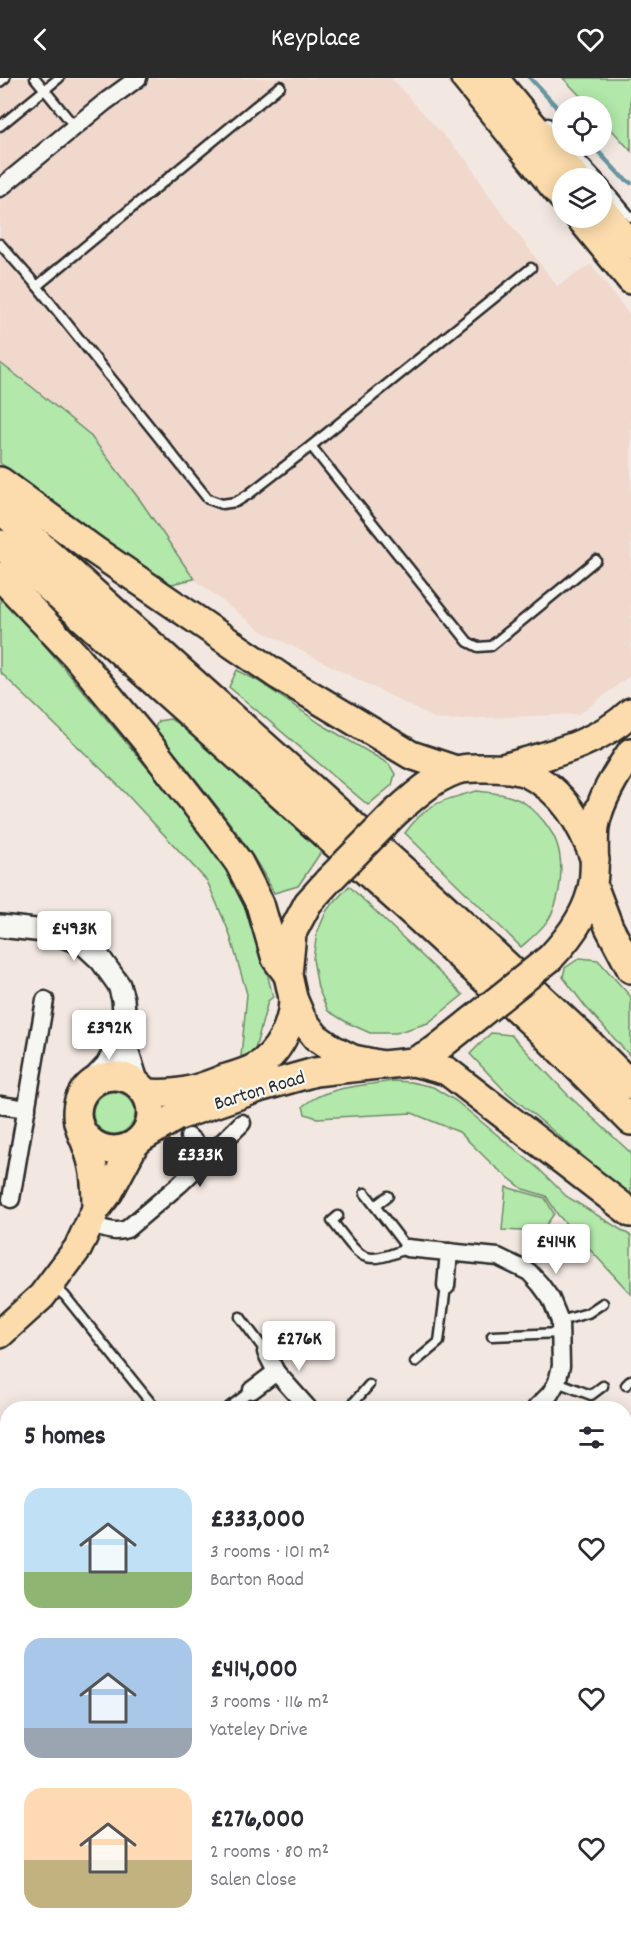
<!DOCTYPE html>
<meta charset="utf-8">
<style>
body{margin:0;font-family:Dekko,sans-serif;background:#f7f7f7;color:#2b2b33;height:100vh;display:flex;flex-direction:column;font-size:22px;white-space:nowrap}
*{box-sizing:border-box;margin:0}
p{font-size:20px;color:#7c7c81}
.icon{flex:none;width:33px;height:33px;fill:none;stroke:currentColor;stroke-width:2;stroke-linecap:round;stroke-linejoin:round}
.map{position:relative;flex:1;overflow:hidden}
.sheet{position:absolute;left:0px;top:1323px;width:632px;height:536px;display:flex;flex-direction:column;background:#fff;border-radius:24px 24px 0 0;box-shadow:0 3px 15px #0003}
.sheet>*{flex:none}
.fabs{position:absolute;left:552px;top:18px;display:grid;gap:12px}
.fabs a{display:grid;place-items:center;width:60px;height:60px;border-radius:50%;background:#fff;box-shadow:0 3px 15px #0003;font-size:30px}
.price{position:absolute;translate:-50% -51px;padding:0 14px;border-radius:6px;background:#fff;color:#222;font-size:20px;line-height:39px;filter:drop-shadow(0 2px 3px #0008)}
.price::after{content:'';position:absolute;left:50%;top:36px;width:18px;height:14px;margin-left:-9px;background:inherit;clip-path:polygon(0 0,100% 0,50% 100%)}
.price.on{background:#2b2b2b;color:#fff}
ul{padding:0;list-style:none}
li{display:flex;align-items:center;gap:18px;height:150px;padding:0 24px}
li span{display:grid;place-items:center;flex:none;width:168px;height:120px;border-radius:18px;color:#555}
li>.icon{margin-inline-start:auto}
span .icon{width:72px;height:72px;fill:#fffc;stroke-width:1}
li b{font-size:26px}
h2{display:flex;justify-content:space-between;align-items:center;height:72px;padding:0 24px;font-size:26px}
header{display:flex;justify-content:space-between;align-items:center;height:78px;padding:0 24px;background:#2b2b2b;color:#fff;font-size:27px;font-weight:600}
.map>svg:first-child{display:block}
.built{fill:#f0d8cd}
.green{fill:#b2e8aa;stroke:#6e8a6a;stroke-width:1.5}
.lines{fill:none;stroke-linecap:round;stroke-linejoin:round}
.stream{stroke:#6795a1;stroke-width:4.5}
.service-casing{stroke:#2b2b2b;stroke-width:13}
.minor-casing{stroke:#2b2b2b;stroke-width:21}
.tertiary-casing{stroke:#2b2b2b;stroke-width:26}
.primary-casing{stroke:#2b2b2b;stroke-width:32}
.trunk-casing{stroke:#2b2b2b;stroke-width:32}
.service{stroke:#f6f6f2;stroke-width:8}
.minor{stroke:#f6f6f2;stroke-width:16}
.tertiary{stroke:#f6f6f2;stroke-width:21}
.primary{stroke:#fcdcac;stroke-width:27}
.trunk{stroke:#fcdcac;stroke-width:27}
.trunk-bridge-casing{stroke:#2b2b2b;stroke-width:32;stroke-linecap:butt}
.trunk-bridge{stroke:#fcdcac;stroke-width:27}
.labels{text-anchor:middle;stroke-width:4.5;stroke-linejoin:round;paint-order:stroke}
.street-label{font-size:20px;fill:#2b2b2b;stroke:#f6f6f2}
</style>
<header><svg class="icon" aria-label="back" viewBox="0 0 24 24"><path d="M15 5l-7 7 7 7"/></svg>Keyplace<svg class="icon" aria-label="heart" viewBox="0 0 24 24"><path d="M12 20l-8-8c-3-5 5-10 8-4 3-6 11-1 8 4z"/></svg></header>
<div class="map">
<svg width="631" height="1858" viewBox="0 0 631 1858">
<rect width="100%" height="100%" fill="#f3e8e1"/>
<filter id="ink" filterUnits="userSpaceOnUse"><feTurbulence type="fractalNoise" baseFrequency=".0167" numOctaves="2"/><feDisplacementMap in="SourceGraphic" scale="12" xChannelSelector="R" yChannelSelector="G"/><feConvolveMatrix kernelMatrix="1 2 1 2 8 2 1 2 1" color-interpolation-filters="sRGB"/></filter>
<g filter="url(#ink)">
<polygon class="built" points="0,0 391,0 469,85 490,119 557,208 591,186 631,239 631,597 580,636 438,642 260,552 194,501 140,422 89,356 32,309 0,285"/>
<g class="green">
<polygon points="563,0 631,0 631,73 602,41 602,28 590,28"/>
<polygon points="0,285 32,309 89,356 140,422 194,501 167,507 81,447 0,385"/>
<polygon points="0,518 26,545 223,780 253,837 273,919 268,923 253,979 241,978 247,916 229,854 207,803 118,707 0,594"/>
<polygon points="237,592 258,603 321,646 389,686 395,696 392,707 368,727 229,609"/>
<path d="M170,641L187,651L321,774L298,808L274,815C243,754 196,704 155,650L158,643Z"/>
<path d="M477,713C493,715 512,716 526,726C538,735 552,751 557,766C564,787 561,819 550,839C544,850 531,860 521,869L405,755C427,725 442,722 477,713Z"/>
<polygon points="349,808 463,917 428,945 396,955 370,955 348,945 328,933 318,910 313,881 317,855 327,832"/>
<polygon points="580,880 598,882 631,919 631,979 585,928 563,899 565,890"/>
<polygon points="491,955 511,957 568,1017 631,1075 631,1118 504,1012 470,976"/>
<path d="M393,1003L411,1004L433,1009L456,1023L539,1091L566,1118L631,1158V1216L558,1137L546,1118L523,1111L495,1089L459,1054L412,1035L317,1040L305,1036L303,1028C326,1008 364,1008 393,1003Z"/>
<circle cx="114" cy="1035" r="21"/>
<polygon points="506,1109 545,1120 554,1136 541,1154 502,1152"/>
</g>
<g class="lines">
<g class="stream">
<polyline points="530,0 562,35"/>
<polyline points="593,68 622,99 631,105"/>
</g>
<defs>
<g id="service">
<polyline points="35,0 75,49"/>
<polyline points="0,4 5,0"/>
<polyline points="548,45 562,61"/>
<polyline points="0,48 59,0"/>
<polyline points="568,68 598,100"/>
<polyline points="602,105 631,139"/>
<polyline points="0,166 37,208 208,421 222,426 236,424 249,416 311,368 531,190"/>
<polyline points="37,208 280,8"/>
<polyline points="311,368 468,564 478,569 491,568 596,482"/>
<polyline points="375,1128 388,1118"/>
<path d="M338,1138L332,1143C360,1178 361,1191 407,1170L365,1115"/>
<polyline points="54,1208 65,1218 155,1330"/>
<polyline points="240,1239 266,1274"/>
<polyline points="560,1243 588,1235 603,1225"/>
<polyline points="492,1258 561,1255"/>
<polyline points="415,1284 439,1264 446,1208"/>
<polyline points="557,1304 591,1317 603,1308"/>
<polyline points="626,1307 631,1302"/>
<polyline points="228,1330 252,1312"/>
<polyline points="349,1330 369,1307"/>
</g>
<g id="minor">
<polyline points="0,110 105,24 138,0"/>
<polyline points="0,1027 27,1031"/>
<polyline points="189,1059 209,1078"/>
<polyline points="11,1121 45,922"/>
<path d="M89,1146C102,1150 114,1156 127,1151L180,1106L242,1045"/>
<polyline points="407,1170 498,1179 529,1194 540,1206 551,1221 560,1243 561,1288 557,1304 550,1316 536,1330"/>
<polyline points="446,1208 449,1174"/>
<polyline points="266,1274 276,1294 308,1330"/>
<polyline points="252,1312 276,1294"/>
<polyline points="624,1385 631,1379"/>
<polyline points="624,1439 631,1448"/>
<polyline points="4,1541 8,1546"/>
<polyline points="0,1596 8,1591"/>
<polyline points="624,1634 631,1632"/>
<polyline points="624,1761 631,1763"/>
<polyline points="0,1784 8,1792"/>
<polyline points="66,1851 73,1858"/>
<polyline points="319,1851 324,1858"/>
<polyline points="523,1851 525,1858"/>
<polyline points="123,1858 130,1851"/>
</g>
<g id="tertiary">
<polyline points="0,848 53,854 85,867 101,882 119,907 123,921 127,971 138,1006"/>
<polyline points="91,1004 107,987 126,951"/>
</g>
<g id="primary">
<circle cx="114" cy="1035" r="37"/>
<path d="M146,1015C178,1017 193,1013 223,1001C233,998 244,995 254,990C279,977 293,946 293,920"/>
<path d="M81,1054C94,1083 96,1099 96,1131"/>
<polyline points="143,1059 176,1039 262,1009 315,994 378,987"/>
<polyline points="0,1256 42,1218 78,1170 96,1131 109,1114 134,1067"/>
</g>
<g id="trunk">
<polyline points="465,0 562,119"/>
<polyline points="494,0 576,100"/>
<polyline points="602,131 631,167"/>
<polyline points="580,140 631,202"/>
<polyline points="0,403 94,472 279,598 411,677 456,692"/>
<polyline points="0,431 441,826 584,960 631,1007"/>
<polyline points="0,466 414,836 541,953 631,1043"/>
<polyline points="0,498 75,577 147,664 213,749 239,785 260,826 276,881 288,897"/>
<path d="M503,690C547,677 597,667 631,634"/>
<path d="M394,736C412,720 432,701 455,693C464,689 477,690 487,690C500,690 516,690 528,696C564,713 582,747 595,782"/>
<polyline points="328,803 308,825 292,855 288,897 293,920 302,941 316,959 333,971 353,981 382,987 413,984 447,993 631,1135"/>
<polyline points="593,807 609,849 631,891"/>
<path d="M550,880C569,860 589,833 593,805C596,786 593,767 595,749C599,723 616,696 631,674"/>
<polyline points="413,984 435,972 469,945"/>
</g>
</defs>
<use href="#service" class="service-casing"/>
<use href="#minor" class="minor-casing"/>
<use href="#tertiary" class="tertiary-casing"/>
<use href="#primary" class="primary-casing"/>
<use href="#trunk" class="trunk-casing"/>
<use href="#service" class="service"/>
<use href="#minor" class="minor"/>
<use href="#tertiary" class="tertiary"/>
<use href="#primary" class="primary"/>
<use href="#trunk" class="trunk"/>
<defs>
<g id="trunk-bridge">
<polyline points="328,803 394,736"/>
<polyline points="469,945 550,880"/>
</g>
</defs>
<use href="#trunk-bridge" class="trunk-bridge-casing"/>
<use href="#trunk-bridge" class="trunk-bridge"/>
</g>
</g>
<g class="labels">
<g class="street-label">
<text transform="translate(259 1011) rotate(-17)" y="7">Barton Road</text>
</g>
</g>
</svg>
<div class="fabs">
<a><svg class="icon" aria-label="locate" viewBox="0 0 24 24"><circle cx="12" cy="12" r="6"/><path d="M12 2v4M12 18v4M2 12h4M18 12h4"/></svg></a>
<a><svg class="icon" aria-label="layers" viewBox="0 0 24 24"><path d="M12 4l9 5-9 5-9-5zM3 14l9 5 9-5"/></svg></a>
</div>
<b class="price" style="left:74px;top:884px">£493K</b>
<b class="price" style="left:109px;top:983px">£392K</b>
<b class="price on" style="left:200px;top:1110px">£333K</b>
<b class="price" style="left:556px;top:1197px">£414K</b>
<b class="price" style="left:299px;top:1294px">£276K</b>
<section class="sheet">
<h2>5 homes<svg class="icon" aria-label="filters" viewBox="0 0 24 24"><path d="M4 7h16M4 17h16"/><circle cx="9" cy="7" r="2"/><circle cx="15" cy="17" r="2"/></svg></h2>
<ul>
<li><span style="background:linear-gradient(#bfe0f5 70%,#8fb573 0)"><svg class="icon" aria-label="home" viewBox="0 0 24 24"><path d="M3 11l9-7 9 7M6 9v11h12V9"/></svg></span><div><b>£333,000</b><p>3 rooms · 101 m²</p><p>Barton Road</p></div><svg class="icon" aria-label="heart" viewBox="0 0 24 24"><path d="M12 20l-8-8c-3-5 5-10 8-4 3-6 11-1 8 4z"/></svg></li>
<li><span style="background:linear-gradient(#a9c7e8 75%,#9aa5b1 0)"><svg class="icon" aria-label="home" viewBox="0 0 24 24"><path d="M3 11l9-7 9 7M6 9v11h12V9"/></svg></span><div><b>£414,000</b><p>3 rooms · 116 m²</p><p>Yateley Drive</p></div><svg class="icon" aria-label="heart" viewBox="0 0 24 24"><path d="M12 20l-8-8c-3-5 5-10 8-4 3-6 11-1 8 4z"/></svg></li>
<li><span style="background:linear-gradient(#ffd9b3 60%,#c2b280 0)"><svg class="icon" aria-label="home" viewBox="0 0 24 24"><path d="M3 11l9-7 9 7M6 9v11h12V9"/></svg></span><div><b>£276,000</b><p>2 rooms · 80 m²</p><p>Salen Close</p></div><svg class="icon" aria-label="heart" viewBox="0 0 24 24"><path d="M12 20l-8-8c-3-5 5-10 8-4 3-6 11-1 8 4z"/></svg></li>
</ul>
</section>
</div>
